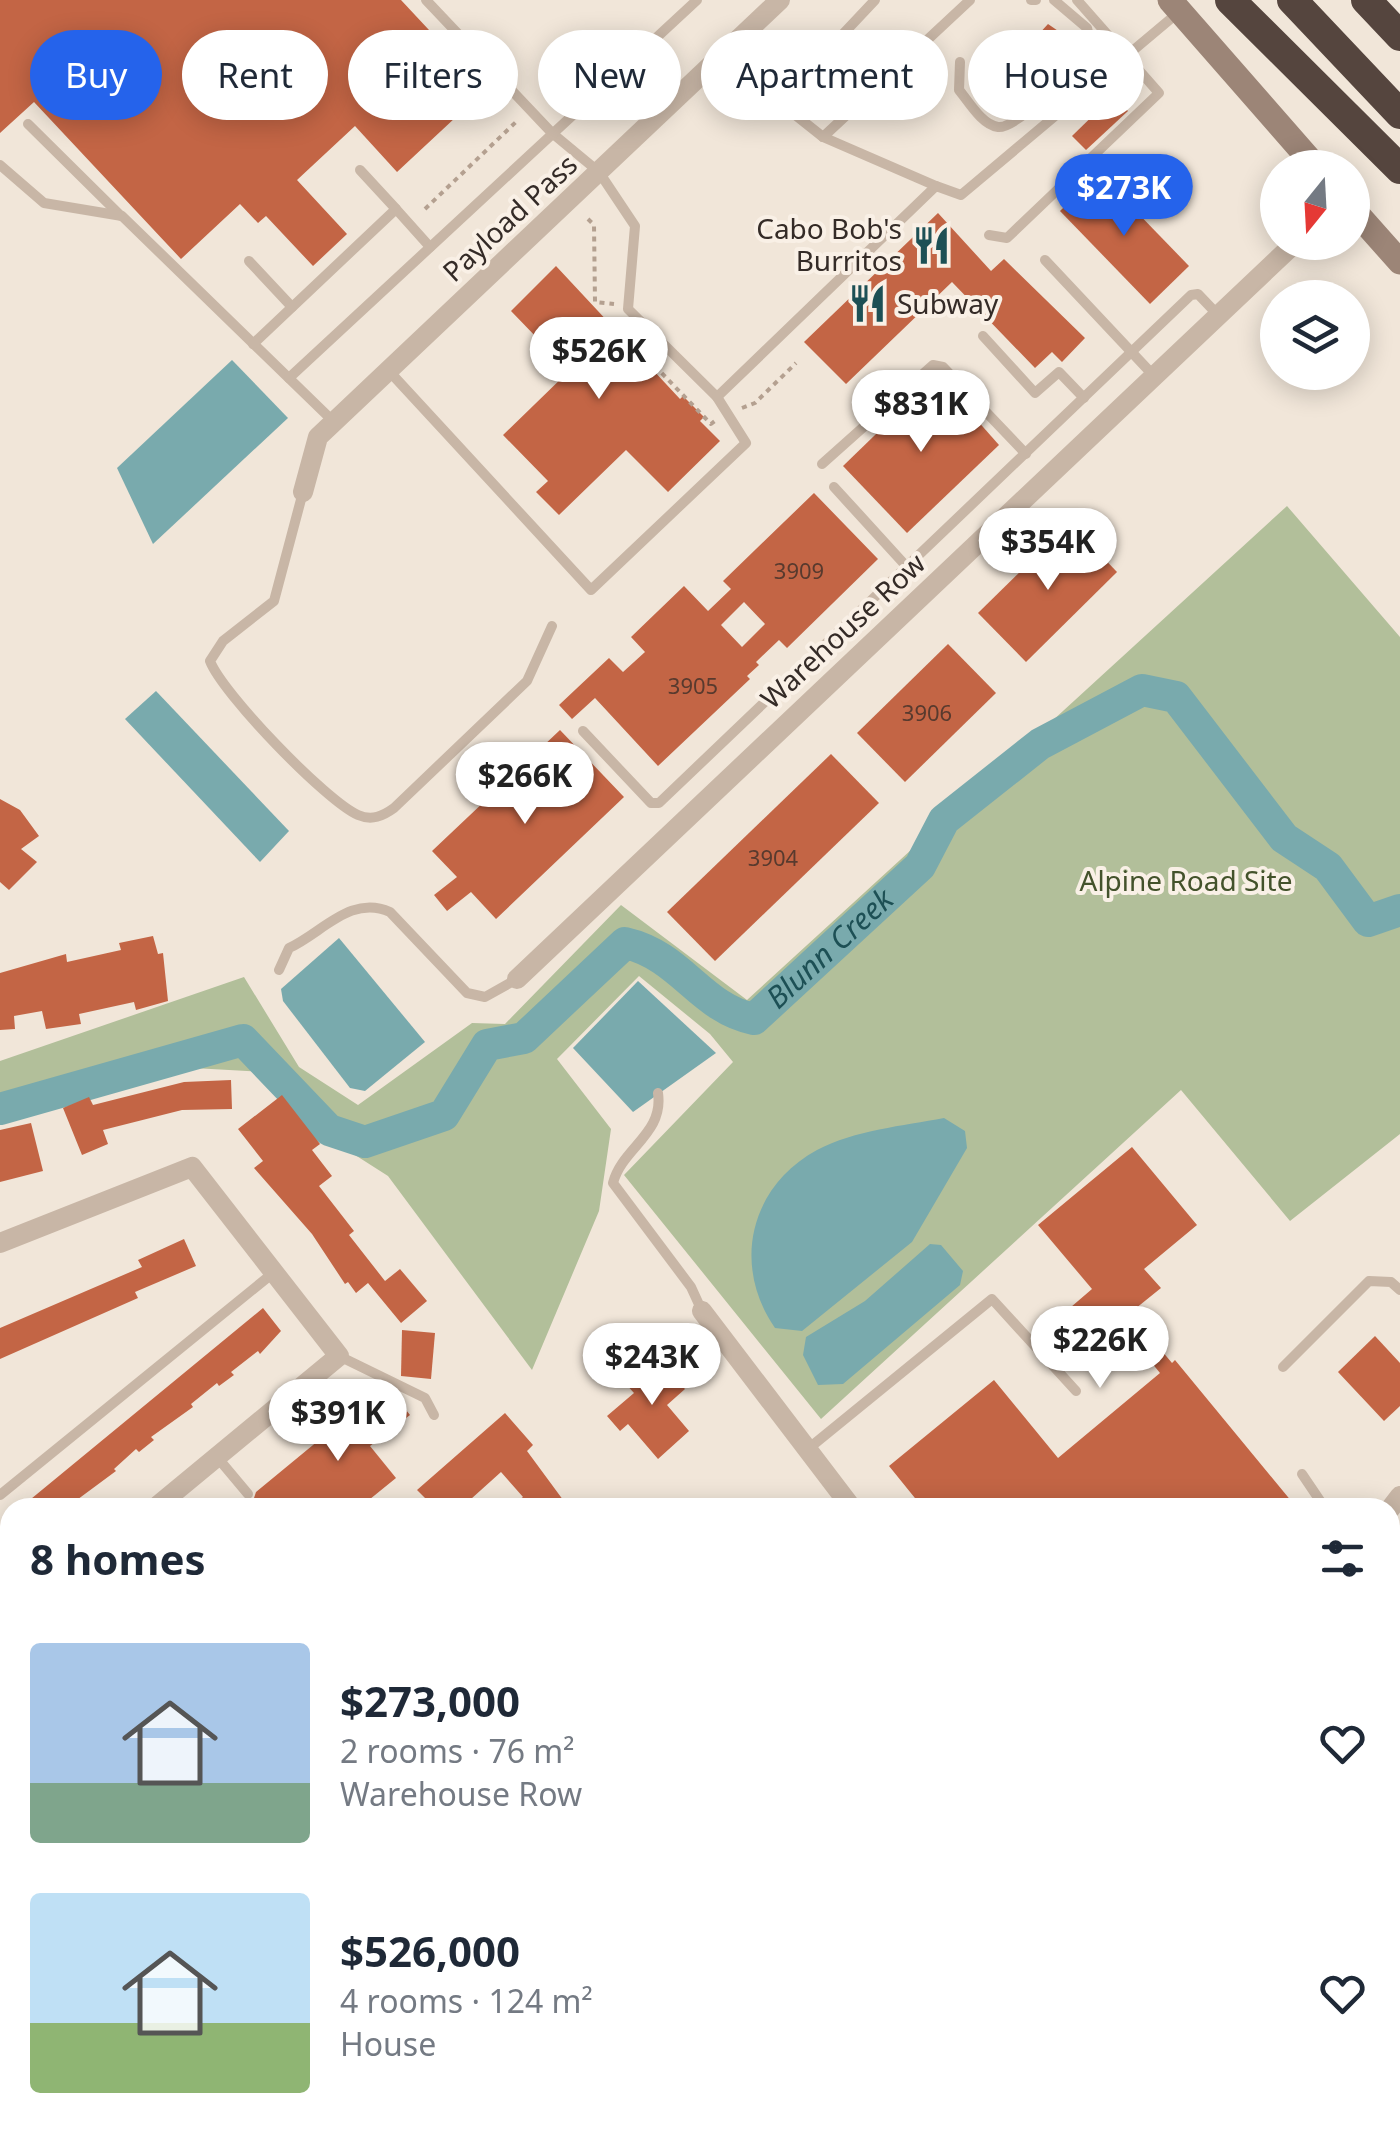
<!DOCTYPE html>
<meta charset="utf-8">
<style>
body{margin:0;font-family:"Noto Sans",sans-serif;background:#f2f2f3;color:#1f2937;height:100vh;display:flex;flex-direction:column;font-size:38px;white-space:nowrap}
*{box-sizing:border-box;margin:0}
p{font-size:32px;color:#747a83}
.icon{flex:none;width:55px;height:55px;fill:none;stroke:currentColor;stroke-width:2;stroke-linecap:round;stroke-linejoin:round}
.map{position:relative;flex:1;overflow:hidden}
.panel{position:absolute;left:0px;top:1498px;width:1400px;height:642px;display:flex;flex-direction:column;background:#fff;border-radius:30px 30px 0 0;box-shadow:0 5px 25px #0003}
.panel>*{flex:none}
.top-card{position:absolute;left:30px;top:30px;width:1340px;height:90px;display:flex;gap:20px}
.needle{width:65px;rotate:198deg}
.fabs{position:absolute;left:1260px;top:150px;display:grid;gap:20px}
.fabs a{display:grid;place-items:center;width:110px;height:110px;border-radius:50%;background:#fff;box-shadow:0 5px 25px #0003;font-size:50px}
.price{position:absolute;translate:-50% -85px;padding:0 22px;border-radius:35px;background:#fff;color:#222;font-size:32px;line-height:65px;filter:drop-shadow(0 2px 5px #0008)}
.price::after{content:'';position:absolute;left:50%;top:60px;width:30px;height:22px;margin-left:-15px;background:inherit;clip-path:polygon(0 0,100% 0,50% 100%)}
.price.on{background:#2563eb;color:#fff}
ul{padding:0;list-style:none}
li{display:flex;align-items:center;gap:30px;height:250px;padding:0 30px}
li span{display:grid;place-items:center;flex:none;width:280px;height:200px;border-radius:10px;color:#555}
li>.icon{margin-inline-start:auto}
span .icon{width:120px;height:120px;fill:#fffc;stroke-width:1}
li b{font-size:42px}
h2{display:flex;justify-content:space-between;align-items:center;height:120px;padding:0 30px;font-size:42px}
.chip{padding:0 35px;border-radius:45px;background:#fff;box-shadow:0 5px 25px #0003;font-size:35px;line-height:90px}
.chip.on{background:#2563eb;color:#fff}
.map>svg:first-child{display:block}
.green{fill:#b2bf9a}
.water{fill:#79aaad}
.lines{fill:none;stroke-linecap:round;stroke-linejoin:round}
.river{stroke:#79aaad;stroke-width:32}
.building{fill:#c36545;fill-rule:evenodd}
.path{stroke:#b4a090;stroke-width:4;stroke-dasharray:5 5;stroke-linecap:butt}
.service{stroke:#c8b6a6;stroke-width:10}
.minor{stroke:#c8b6a6;stroke-width:20}
.tertiary{stroke:#c8b6a6;stroke-width:25}
.secondary{stroke:#9c8577;stroke-width:25}
.motorway{stroke:#55453e;stroke-width:30}
.labels{text-anchor:middle;stroke-width:8;stroke-linejoin:round;paint-order:stroke}
.number-label{font-size:22px;fill:#583a2e}
.street-label{font-size:28px;fill:#342b27;stroke:#f9f0e6}
.poi-label{font-size:28px;fill:#342b27;stroke:#f9f0e6;text-anchor:end}
.park-label{font-size:28px;fill:#43522b;stroke:#f9f0e6}
.water-label{font-size:30px;font-style:italic;fill:#1d5055;stroke:#f9f0e6}
</style>
<div class="map">
<svg width="1400" height="2138" viewBox="0 0 1400 2138">
<rect width="100%" height="100%" fill="#f1e6d9"/>
<polygon class="green" points="1287,506 1400,637 1400,1134 1290,1221 1181,1090 821,1419 624,1175 733,1062 710,1034 639,976 557,1059 611,1129 599,1211 532,1370 388,1176 319,1132 263,1072 193,1068 0,1119 0,1061 244,977 299,1067 358,1105 472,1023 505,1024 621,905 747,1000"/>
<g class="water">
<polygon points="232,360 288,418 153,544 117,468"/>
<polygon points="156,691 289,831 260,862 125,719"/>
<polygon points="339,938 425,1042 365,1091 350,1088 283,1001 281,989"/>
<polygon points="638,981 716,1053 633,1112 573,1048"/>
<path d="M944,1118L965,1131L967,1148L912,1242L802,1331L775,1328C732,1266 749,1187 817,1150C855,1130 903,1126 944,1118Z"/>
<polygon points="930,1244 941,1245 963,1271 960,1285 843,1384 818,1385 803,1355 806,1337 865,1301"/>
</g>
<g class="lines">
<path class="river" id="s1" d="M0,1109L243,1040L329,1130L365,1142L444,1115L487,1045L524,1038L625,943C682,956 700,1008 754,1019L920,866L944,820L1040,744L1142,690L1176,697L1284,838L1328,867L1368,921L1400,910"/>
</g>
<g class="building">
<polygon points="0,0 401,0 485,90 397,172 355,126 297,180 347,234 313,266 266,216 258,223 240,204 181,259 34,102 0,133"/>
<polygon points="1048,24 1064,35 1069,31 1082,47 1018,108 994,83"/>
<polygon points="1113,96 1128,111 1086,150 1072,136"/>
<polygon points="1099,173 1189,266 1150,304 1060,211"/>
<polygon points="938,213 991,271 1004,259 1085,338 1062,362 1052,352 1035,368 952,282 846,384 804,342"/>
<polygon points="556,266 680,399 683,396 704,417 700,421 720,441 668,492 626,450 559,515 536,492 548,481 503,435 569,371 511,311"/>
<polygon points="937,375 999,445 907,533 843,466"/>
<path d="M814,493L878,559L787,648L779,640L756,662L759,665L747,676L750,679L658,766L595,698L572,719L559,705L609,658L623,672L645,652L631,637L684,586L708,611L731,589L723,581ZM744,602L765,624L742,647L721,625Z"/>
<polygon points="1070,523 1117,572 1026,662 978,613"/>
<polygon points="948,644 996,693 905,782 857,733"/>
<polygon points="560,730 624,797 496,919 471,892 447,911 434,895 457,877 432,851"/>
<polygon points="831,754 879,803 715,961 667,912"/>
<polygon points="0,799 20,810 39,836 21,849 37,862 9,890 0,882"/>
<polygon points="153,936 158,954 163,953 168,1001 136,1010 134,1002 111,1007 79,1014 81,1024 46,1029 42,1011 14,1016 15,1029 0,1030 0,973 66,954 67,962 121,950 119,943"/>
<polygon points="231,1080 232,1109 182,1110 103,1130 108,1144 82,1155 63,1108 89,1097 93,1105 184,1082"/>
<polygon points="282,1095 320,1144 312,1150 332,1176 319,1186 354,1231 349,1235 385,1281 400,1269 427,1301 401,1323 368,1283 356,1293 348,1282 345,1284 312,1234 254,1168 263,1161 238,1129"/>
<polygon points="31,1123 43,1171 0,1182 0,1130"/>
<polygon points="1132,1147 1197,1225 1144,1269 1161,1288 1130,1313 1172,1363 1175,1360 1297,1508 923,1508 889,1466 994,1380 1058,1458 1160,1373 1119,1323 1099,1341 1071,1307 1092,1289 1038,1225"/>
<polygon points="184,1239 196,1266 135,1292 138,1298 0,1359 0,1328 142,1267 138,1260"/>
<polygon points="263,1308 281,1331 260,1354 258,1351 231,1372 234,1375 219,1386 217,1383 191,1404 193,1407 151,1437 154,1440 139,1452 136,1449 114,1469 116,1471 66,1508 20,1508"/>
<polygon points="402,1330 435,1333 431,1379 401,1376"/>
<polygon points="1375,1336 1400,1363 1400,1406 1384,1421 1338,1372"/>
<polygon points="653,1357 685,1389 667,1405 689,1431 658,1459 628,1424 620,1431 607,1416 634,1393 624,1382"/>
<polygon points="392,1392 410,1415 370,1446 396,1478 359,1508 238,1508 253,1501 256,1492 347,1417"/>
<polygon points="505,1413 533,1445 527,1451 569,1508 508,1508 523,1497 501,1472 461,1508 414,1508 425,1498 417,1490"/>
</g>
<g class="lines">
<g class="path">
<polyline points="425,209 518,120"/>
<polyline points="588,219 594,225 595,302 614,304"/>
<polyline points="620,322 654,359 651,362 711,424 715,421"/>
<polyline points="742,408 755,403 796,363"/>
</g>
<g class="service">
<polyline points="426,0 552,133 599,172 635,226 628,309 717,397 936,186 961,195 1180,11"/>
<polyline points="1031,0 1036,0"/>
<polyline points="732,46 779,102 823,137 936,186"/>
<path d="M960,62L959,90C969,102 982,125 998,127C1016,130 1080,65 1092,49L1087,28L1054,0"/>
<polyline points="779,102 875,0"/>
<polyline points="28,124 121,216"/>
<polyline points="823,137 970,0"/>
<polyline points="0,165 44,203 122,216 334,422"/>
<polyline points="360,170 396,209"/>
<polyline points="989,235 1007,238 1159,93 1077,0"/>
<polyline points="1045,260 1154,376"/>
<polyline points="249,261 292,307"/>
<polyline points="983,336 1035,393 1059,372 1084,398"/>
<polyline points="253,344 396,209 430,247"/>
<polyline points="389,371 591,590 746,443 717,397"/>
<polyline points="289,378 697,0"/>
<polyline points="822,464 933,365 943,367 1026,454"/>
<polyline points="834,487 907,567"/>
<path d="M303,492L274,601L223,641L210,661C222,693 326,801 358,815C372,821 383,816 394,808L527,681L552,626"/>
<polyline points="583,731 651,803 659,803 1191,295 1198,294 1218,315"/>
<path d="M279,970L289,948C322,933 351,894 390,912L467,993L485,997L517,979"/>
<path d="M658,1093C664,1134 622,1148 613,1183L691,1287L702,1311"/>
<polyline points="339,1356 425,1398 434,1415"/>
<polyline points="1283,1367 1369,1281 1391,1282 1400,1290"/>
<polyline points="808,1449 992,1299 1076,1391"/>
<polyline points="217,1457 248,1494"/>
<polyline points="1302,1474 1325,1508"/>
<polyline points="0,1495 273,1273"/>
<polyline points="1390,1617 1400,1624"/>
<polyline points="1390,2097 1400,2062"/>
<polyline points="895,2130 901,2138"/>
<polyline points="842,2138 851,2130"/>
</g>
<g class="minor">
<polyline points="303,492 318,437 780,0"/>
<polyline points="517,979 1296,242"/>
<polyline points="0,1243 192,1167 339,1356 155,1508"/>
<polyline points="702,1311 852,1508"/>
<polyline points="1390,1509 1400,1496"/>
<polyline points="0,1633 10,1626"/>
<polyline points="582,2130 589,2138"/>
<polyline points="1348,2130 1353,2138"/>
<polyline points="184,2138 194,2130"/>
</g>
<g class="tertiary">
<polyline points="0,2040 10,2051"/>
<polyline points="82,2130 89,2138"/>
</g>
<g class="secondary">
<polyline points="1170,0 1317,168"/>
<polyline points="1352,208 1400,262"/>
</g>
<g class="motorway">
<polyline points="1230,0 1400,169"/>
<polyline points="1292,0 1400,114"/>
<polyline points="1366,0 1400,36"/>
</g>
</g>
<defs>
<symbol id="restaurant-bare" viewBox="-9 -9 18 18"><path d="M-5-6h1v4h1v-4h1v4h1v-4h1v5L-1.5 .5V6h-2V.5L-5-1ZM5-6V6H3V1.5H1.5Q1.5-4 5-6Z" fill="#1d5055" stroke="#f9f0e6" stroke-width="2.5" paint-order="stroke"/></symbol>
</defs>
<g fill-rule="evenodd">
<use href="#restaurant-bare" x="904" y="218" width="55" height="55"/>
<use href="#restaurant-bare" x="840" y="276" width="55" height="55"/>
</g>
<g class="labels">
<g class="number-label">
<text x="799" y="579">3909</text>
<text x="693" y="694">3905</text>
<text x="927" y="721">3906</text>
<text x="773" y="866">3904</text>
</g>
<g class="street-label">
<text transform="translate(510 218) rotate(-43)" y="10">Payload Pass</text>
<text transform="translate(843 631) rotate(-43)" y="10">Warehouse Row</text>
</g>
<g class="poi-label">
<text x="902" y="239">Cabo Bob's<tspan x="902" dy="32">Burritos</tspan></text>
<text x="897" y="314" text-anchor="start">Subway</text>
</g>
<g class="park-label">
<text x="1186" y="891">Alpine Road Site</text>
</g>
<g class="water-label">
<text dy="10" stroke="none"><textPath href="#s1" startOffset="1012">Blunn Creek</textPath></text>
</g>
</g>
</svg>
<div class="fabs">
<a><svg class="needle" viewBox="-14 -14 28 28"><path d="M0-13l5 13h-10z" fill="#e53935"/><path d="M0 13l5-13h-10z" fill="#747a83"/></svg></a>
<a><svg class="icon" aria-label="layers" viewBox="0 0 24 24"><path d="M12 4l9 5-9 5-9-5zM3 14l9 5 9-5"/></svg></a>
</div>
<b class="price on" style="left:1124px;top:239px">$273K</b>
<b class="price" style="left:599px;top:402px">$526K</b>
<b class="price" style="left:921px;top:455px">$831K</b>
<b class="price" style="left:1048px;top:593px">$354K</b>
<b class="price" style="left:525px;top:827px">$266K</b>
<b class="price" style="left:1100px;top:1391px">$226K</b>
<b class="price" style="left:652px;top:1408px">$243K</b>
<b class="price" style="left:338px;top:1464px">$391K</b>
<div class="top-card">
<a class="chip on">Buy</a>
<a class="chip">Rent</a>
<a class="chip">Filters</a>
<a class="chip">New</a>
<a class="chip">Apartment</a>
<a class="chip">House</a>
</div>
<section class="panel">
<h2>8 homes<svg class="icon" aria-label="filters" viewBox="0 0 24 24"><path d="M4 7h16M4 17h16"/><circle cx="9" cy="7" r="2"/><circle cx="15" cy="17" r="2"/></svg></h2>
<ul>
<li><span style="background:linear-gradient(#a9c7e8 70%,#7fa58c 0)"><svg class="icon" aria-label="home" viewBox="0 0 24 24"><path d="M3 11l9-7 9 7M6 9v11h12V9"/></svg></span><div><b>$273,000</b><p>2 rooms · 76 m²</p><p>Warehouse Row</p></div><svg class="icon" aria-label="heart" viewBox="0 0 24 24"><path d="M12 20l-8-8c-3-5 5-10 8-4 3-6 11-1 8 4z"/></svg></li>
<li><span style="background:linear-gradient(#bfe0f5 65%,#8fb573 0)"><svg class="icon" aria-label="home" viewBox="0 0 24 24"><path d="M3 11l9-7 9 7M6 9v11h12V9"/></svg></span><div><b>$526,000</b><p>4 rooms · 124 m²</p><p>House</p></div><svg class="icon" aria-label="heart" viewBox="0 0 24 24"><path d="M12 20l-8-8c-3-5 5-10 8-4 3-6 11-1 8 4z"/></svg></li>
</ul>
</section>
</div>
